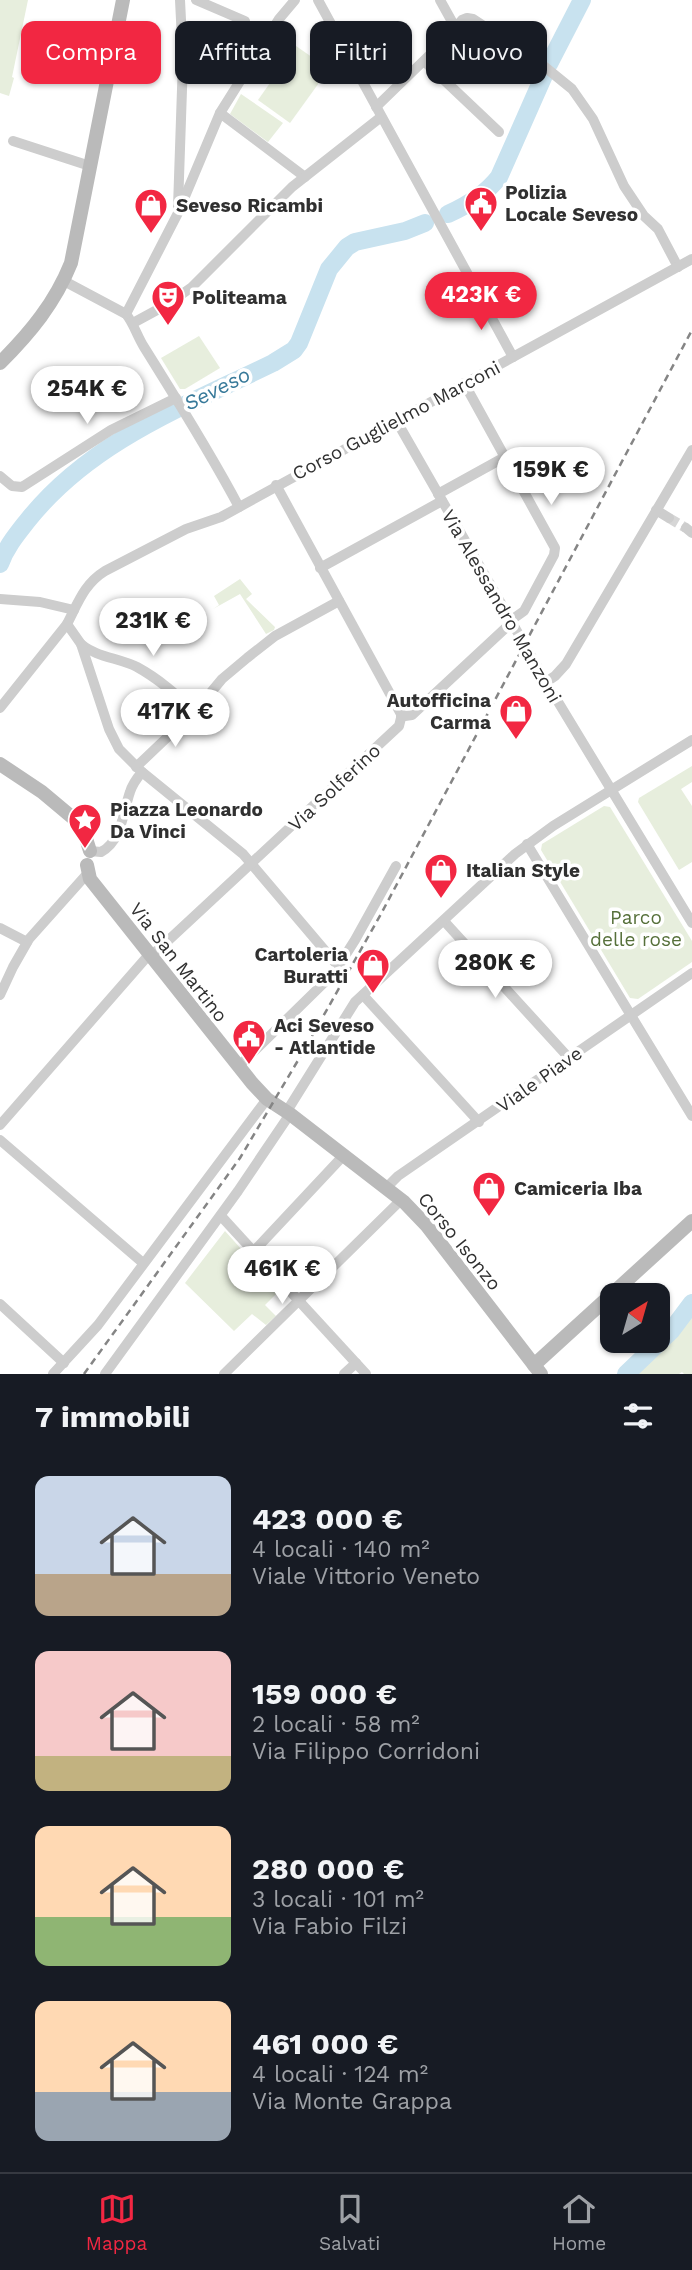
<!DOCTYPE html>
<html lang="it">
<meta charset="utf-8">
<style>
body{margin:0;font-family:"Work Sans",sans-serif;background:#242831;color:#f1f3f6;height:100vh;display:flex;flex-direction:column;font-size:26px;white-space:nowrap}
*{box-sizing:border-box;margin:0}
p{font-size:23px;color:#9ea1a6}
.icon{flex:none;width:38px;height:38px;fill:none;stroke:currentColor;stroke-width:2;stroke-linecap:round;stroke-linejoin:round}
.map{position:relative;height:1374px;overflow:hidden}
.details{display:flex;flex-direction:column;background:#171b24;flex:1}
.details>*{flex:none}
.banner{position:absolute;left:21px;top:21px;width:651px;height:63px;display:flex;gap:14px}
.needle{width:46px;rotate:37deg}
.buttons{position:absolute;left:600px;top:1283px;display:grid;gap:14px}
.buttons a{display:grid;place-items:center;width:70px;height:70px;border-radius:14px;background:#171b24;box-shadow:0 2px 5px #0004;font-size:35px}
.price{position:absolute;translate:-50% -60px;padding:0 16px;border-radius:24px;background:#fff;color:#222;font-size:23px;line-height:46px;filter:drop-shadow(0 2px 4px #0008)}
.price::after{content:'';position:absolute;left:50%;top:42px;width:21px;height:16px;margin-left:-10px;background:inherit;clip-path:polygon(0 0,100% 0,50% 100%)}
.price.selected{background:#f22742;color:#fff}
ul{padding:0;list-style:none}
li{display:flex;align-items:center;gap:21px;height:175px;padding:0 35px}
li span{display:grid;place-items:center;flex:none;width:196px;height:140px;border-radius:14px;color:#555}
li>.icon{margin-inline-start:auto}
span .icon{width:84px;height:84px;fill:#fffc;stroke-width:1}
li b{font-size:30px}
h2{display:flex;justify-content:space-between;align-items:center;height:84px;padding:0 35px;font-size:30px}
.pill{padding:0 24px;border-radius:14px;background:#171b24;box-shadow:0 2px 5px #0004;font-size:24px;line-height:63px}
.pill.selected{background:#f22742;color:#fff}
.menu{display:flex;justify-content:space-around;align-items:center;height:98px;border-top:2px solid #363941;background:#171b24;font-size:19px;color:#9ea1a6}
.menu a{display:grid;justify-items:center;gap:4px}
.menu .selected{color:#f22742}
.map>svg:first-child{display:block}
.green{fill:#e7eedd}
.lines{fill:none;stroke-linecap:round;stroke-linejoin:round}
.river{stroke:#c8e2ef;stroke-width:18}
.street-tunnel{stroke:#d6d6d6;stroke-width:10;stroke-dasharray:10 5;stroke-linecap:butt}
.street{stroke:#cdcdcd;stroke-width:10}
.secondary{stroke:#bababa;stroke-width:14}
.rail{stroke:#858585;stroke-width:2.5;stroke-dasharray:7 5;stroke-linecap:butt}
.labels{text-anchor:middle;stroke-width:7;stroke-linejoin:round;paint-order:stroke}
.poi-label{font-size:19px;font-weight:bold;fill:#303030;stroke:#fff;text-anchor:start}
.street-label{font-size:19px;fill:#303030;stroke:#fff}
.park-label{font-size:19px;fill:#56703a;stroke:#fff}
.water-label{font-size:21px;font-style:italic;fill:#377999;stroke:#fff}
</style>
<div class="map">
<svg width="692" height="1374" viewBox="0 0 692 1374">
<rect width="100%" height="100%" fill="#fff"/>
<g class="green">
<polygon points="0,0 28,0 12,77 14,78 9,96 0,93"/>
<polygon points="296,46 329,69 290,123 258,100"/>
<polygon points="241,94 283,123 268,142 230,114"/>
<polygon points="199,336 220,368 185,389 180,389 161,358"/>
<polygon points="240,579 252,594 246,599 275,627 274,630 266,634 240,594 213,609 219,605 214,596"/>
<polygon points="692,766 692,782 681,789 692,806 692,862 679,870 638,802 639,798"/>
<polygon points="604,806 610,807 692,941 692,962 638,999 630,998 541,850 542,844"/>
<polygon points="225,1231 279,1291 265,1305 276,1316 266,1325 252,1314 234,1331 185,1283"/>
<polygon points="692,1310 692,1374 684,1374 682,1372 679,1374 633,1374 678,1327"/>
</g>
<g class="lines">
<g class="river">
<polyline points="549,64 582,0"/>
<path d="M448,214C468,205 486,194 499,177L545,73"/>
<path d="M0,564C6,547 17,534 28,520C91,441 185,406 273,363L294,350L299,343L329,269L347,247L355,242L405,231L425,223"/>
<polyline points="626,1374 671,1331 692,1303"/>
</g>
<polyline class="street-tunnel" points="669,518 686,528"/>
<g class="street">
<polyline points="196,0 245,21"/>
<polyline points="318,0 513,357"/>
<polyline points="440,0 455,27"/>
<polyline points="424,61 499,132"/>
<polyline points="376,107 443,42 462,20 467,18 473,19 540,63 572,89 593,119 624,186 644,216 658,229 678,267"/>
<polyline points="220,113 305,177"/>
<polyline points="13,141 90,166"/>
<polyline points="178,207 183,60 180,0"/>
<path d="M64,281L126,314C134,324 137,336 144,347C177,400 210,452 239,507"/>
<polyline points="126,314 178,213 220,113 279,19 295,0"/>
<polyline points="133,323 168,304 192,287 292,187 381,117"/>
<polyline points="464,383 555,548 554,555 524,611 510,621"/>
<polyline points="396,420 546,682 692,923"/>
<polyline points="0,476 12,486 22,487 111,430 176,398"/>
<polyline points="276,485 401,714"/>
<polyline points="438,494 505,457"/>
<polyline points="656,510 669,518"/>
<polyline points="686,528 692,533"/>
<polyline points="320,568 442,501"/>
<polyline points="0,599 40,602 74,610"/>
<path d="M67,624C78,603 84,584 105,571L186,529L221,517L692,259"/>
<path d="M81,644C96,657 119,658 137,667C159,679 176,694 194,711"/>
<polyline points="546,682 555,676 566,664 692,450"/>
<polyline points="0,708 67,624 81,644 109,729 119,749 142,772 243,854 338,966"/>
<polyline points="401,714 405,716 412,715 511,623"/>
<polyline points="136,767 198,708 222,679 247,658 275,636 339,601"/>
<polyline points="527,844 692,1116"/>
<path d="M90,851L101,852C122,841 123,812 130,792C132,785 137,778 142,772"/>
<polyline points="444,921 569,1058"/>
<polyline points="0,928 27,942"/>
<polyline points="0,995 13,967 29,939 87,874"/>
<polyline points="363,995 479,1122"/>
<polyline points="238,1067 334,973 355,940 396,866"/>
<polyline points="287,1111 355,1002 515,854 553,826 692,740"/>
<polyline points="0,1125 146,958 159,949 399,726 401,718 401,714"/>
<polyline points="0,1140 143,1263"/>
<polyline points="387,1187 398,1176 692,973"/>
<polyline points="221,1216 366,1374"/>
<polyline points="254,1251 344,1155"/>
<polyline points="0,1304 64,1363"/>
<polyline points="53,1374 98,1325 267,1099"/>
<polyline points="105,1374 238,1191 290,1114"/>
<polyline points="224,1374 401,1200"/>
<polyline points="344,1374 356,1363"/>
</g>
<g class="secondary">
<path d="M0,363C30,333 55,303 71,263L123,0"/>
<polyline points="0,764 42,792 79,823 83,829 90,851"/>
<polyline points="87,865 90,879 252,1083 267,1099 290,1114 404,1202 427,1226 541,1374"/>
<polyline points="534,1365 692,1221"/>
</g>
<polyline class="rail" points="84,1374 240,1158 303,1052 381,914 692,330"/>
</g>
<defs>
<symbol id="civic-pin" viewBox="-11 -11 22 30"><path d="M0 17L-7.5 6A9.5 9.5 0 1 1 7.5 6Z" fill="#f22742" stroke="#fff"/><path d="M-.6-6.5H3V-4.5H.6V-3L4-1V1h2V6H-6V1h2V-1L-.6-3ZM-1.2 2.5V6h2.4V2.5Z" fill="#fff"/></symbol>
<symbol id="shop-pin" viewBox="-11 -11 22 30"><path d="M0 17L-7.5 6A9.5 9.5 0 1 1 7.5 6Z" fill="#f22742" stroke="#fff"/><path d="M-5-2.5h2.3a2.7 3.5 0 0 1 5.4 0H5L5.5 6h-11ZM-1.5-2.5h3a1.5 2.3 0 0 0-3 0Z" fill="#fff"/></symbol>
<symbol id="theatre-pin" viewBox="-11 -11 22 30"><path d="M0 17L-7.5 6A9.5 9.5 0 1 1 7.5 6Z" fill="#f22742" stroke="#fff"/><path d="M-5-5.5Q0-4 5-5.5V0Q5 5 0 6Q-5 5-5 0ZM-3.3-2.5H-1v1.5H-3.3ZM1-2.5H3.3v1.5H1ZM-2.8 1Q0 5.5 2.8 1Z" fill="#fff"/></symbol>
<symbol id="sight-pin" viewBox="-11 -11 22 30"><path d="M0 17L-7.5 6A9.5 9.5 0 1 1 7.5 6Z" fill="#f22742" stroke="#fff"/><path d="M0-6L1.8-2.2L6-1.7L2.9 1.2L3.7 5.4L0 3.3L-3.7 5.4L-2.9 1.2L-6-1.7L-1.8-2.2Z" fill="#fff"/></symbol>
</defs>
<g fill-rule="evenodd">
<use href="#civic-pin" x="462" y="184" width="38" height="52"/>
<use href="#shop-pin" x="132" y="186" width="38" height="52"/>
<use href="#theatre-pin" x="149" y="278" width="38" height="52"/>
<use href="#shop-pin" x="497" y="692" width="38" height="52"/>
<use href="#sight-pin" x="66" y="801" width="38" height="52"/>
<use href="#shop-pin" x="422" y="851" width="38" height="52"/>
<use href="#shop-pin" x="354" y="946" width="38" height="52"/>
<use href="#civic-pin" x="230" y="1017" width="38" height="52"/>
<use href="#shop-pin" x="470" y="1169" width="38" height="52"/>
</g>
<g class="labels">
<g class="poi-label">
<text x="505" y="199">Polizia<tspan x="505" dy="22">Locale Seveso</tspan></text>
<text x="176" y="212">Seveso Ricambi</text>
<text x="192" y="304">Politeama</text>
<text x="491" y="707" text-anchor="end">Autofficina<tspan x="491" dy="22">Carma</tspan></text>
<text x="110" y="816">Piazza Leonardo<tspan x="110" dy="22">Da Vinci</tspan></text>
<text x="466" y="877">Italian Style</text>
<text x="348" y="961" text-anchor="end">Cartoleria<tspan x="348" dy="22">Buratti</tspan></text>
<text x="274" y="1032">Aci Seveso<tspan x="274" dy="22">- Atlantide</tspan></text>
<text x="514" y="1195">Camiceria Iba</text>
</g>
<g class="street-label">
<text transform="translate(396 420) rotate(-28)" y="7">Corso Guglielmo Marconi</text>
<text transform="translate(502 606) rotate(60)" y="7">Via Alessandro Manzoni</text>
<text transform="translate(334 787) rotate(-43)" y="7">Via Solferino</text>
<text transform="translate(179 962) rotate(52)" y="7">Via San Martino</text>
<text transform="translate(539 1079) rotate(-35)" y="7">Viale Piave</text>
<text transform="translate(460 1241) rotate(51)" y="7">Corso Isonzo</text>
</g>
<g class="park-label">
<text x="636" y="924">Parco<tspan x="636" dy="22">delle rose</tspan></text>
</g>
<g class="water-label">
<text transform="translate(217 389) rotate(-27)" y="7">Seveso</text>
</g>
</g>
</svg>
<div class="buttons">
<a><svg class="needle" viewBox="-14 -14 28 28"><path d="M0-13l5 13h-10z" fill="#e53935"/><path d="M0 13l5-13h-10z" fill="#9ea1a6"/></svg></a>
</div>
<b class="price selected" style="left:481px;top:332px">423K €</b>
<b class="price" style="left:87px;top:426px">254K €</b>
<b class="price" style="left:551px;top:507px">159K €</b>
<b class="price" style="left:153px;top:658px">231K €</b>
<b class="price" style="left:175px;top:749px">417K €</b>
<b class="price" style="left:495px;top:1000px">280K €</b>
<b class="price" style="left:282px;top:1306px">461K €</b>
<div class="banner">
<a class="pill selected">Compra</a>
<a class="pill">Affitta</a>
<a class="pill">Filtri</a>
<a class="pill">Nuovo</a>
</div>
</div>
<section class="details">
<h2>7 immobili<svg class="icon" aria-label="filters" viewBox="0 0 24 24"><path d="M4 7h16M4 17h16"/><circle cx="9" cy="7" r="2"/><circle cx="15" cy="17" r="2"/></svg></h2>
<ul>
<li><span style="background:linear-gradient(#c9d6e8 70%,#b9a48a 0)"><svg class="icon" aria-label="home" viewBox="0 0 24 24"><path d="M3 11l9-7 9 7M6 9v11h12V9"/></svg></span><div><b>423 000 €</b><p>4 locali · 140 m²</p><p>Viale Vittorio Veneto</p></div></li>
<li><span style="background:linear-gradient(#f6c9c9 75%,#c2b280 0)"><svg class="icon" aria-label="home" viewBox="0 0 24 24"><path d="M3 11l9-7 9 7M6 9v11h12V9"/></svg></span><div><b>159 000 €</b><p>2 locali · 58 m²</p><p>Via Filippo Corridoni</p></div></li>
<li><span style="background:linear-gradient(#ffd9b3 65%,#8fb573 0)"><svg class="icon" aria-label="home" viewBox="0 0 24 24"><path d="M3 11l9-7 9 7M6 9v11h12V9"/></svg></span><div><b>280 000 €</b><p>3 locali · 101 m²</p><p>Via Fabio Filzi</p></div></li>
<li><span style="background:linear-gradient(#ffd9b3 65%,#9aa5b1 0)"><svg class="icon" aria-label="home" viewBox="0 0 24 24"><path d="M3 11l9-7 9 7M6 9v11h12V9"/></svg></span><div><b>461 000 €</b><p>4 locali · 124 m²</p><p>Via Monte Grappa</p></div></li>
</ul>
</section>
<nav class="menu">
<a class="selected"><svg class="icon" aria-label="map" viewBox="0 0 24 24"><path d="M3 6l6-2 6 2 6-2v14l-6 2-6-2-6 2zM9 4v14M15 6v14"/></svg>Mappa</a>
<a><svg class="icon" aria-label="saved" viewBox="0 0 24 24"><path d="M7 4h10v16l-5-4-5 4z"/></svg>Salvati</a>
<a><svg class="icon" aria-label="home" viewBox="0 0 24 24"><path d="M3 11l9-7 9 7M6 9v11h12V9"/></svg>Home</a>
</nav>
